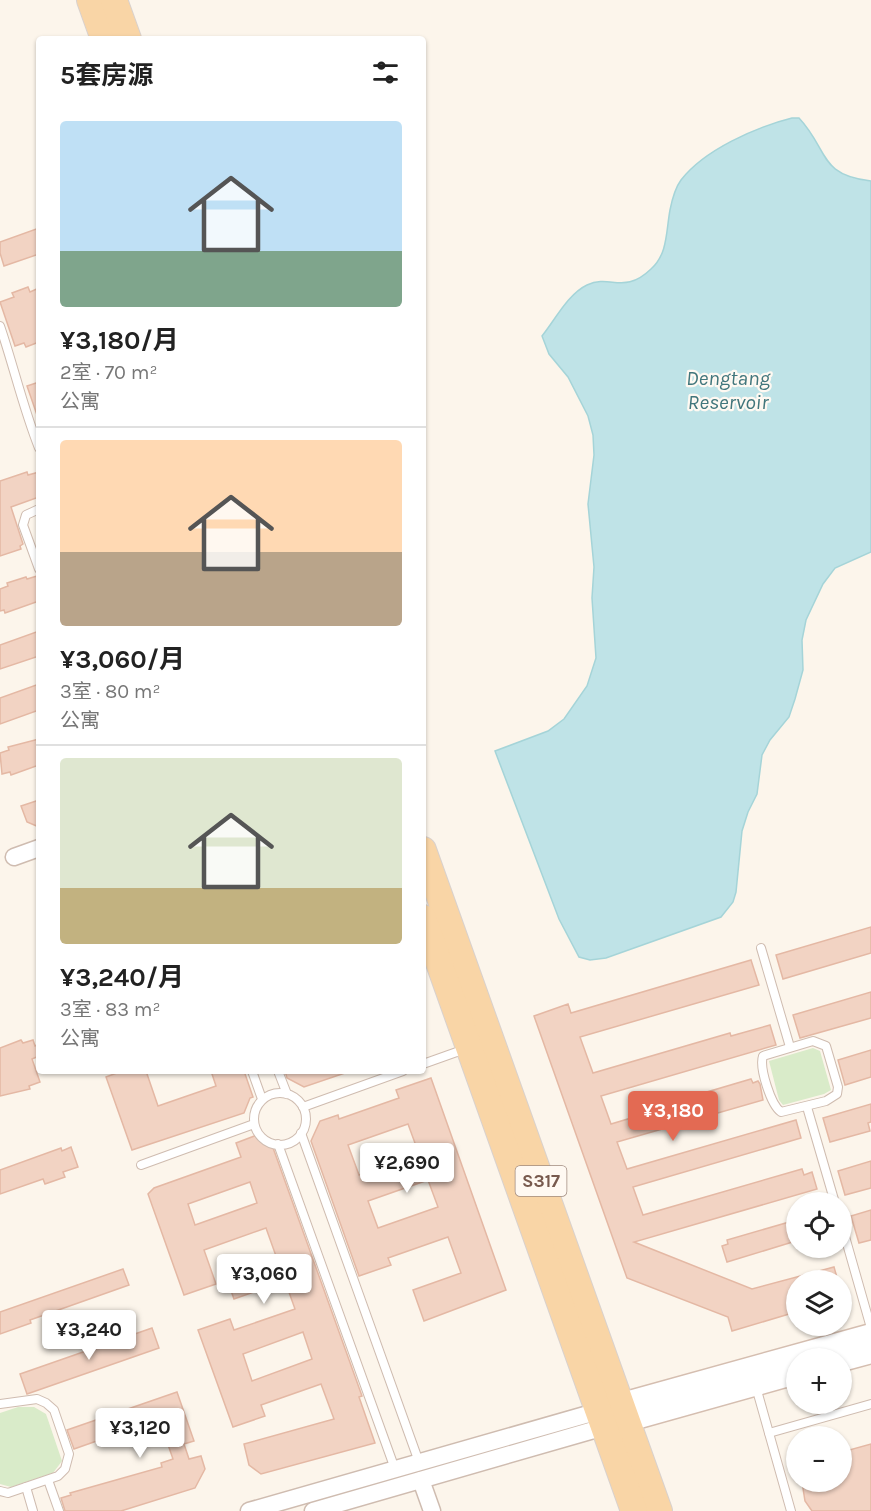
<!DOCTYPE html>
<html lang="zh">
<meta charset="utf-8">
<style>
body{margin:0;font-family:Karla,"Noto Sans SC",sans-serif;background:#f2f2f2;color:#222;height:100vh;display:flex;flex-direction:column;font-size:22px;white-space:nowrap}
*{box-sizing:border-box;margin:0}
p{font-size:20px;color:#767676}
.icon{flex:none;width:33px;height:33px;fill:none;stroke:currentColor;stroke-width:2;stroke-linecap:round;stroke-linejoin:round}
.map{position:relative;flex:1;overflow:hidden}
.side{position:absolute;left:36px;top:36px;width:390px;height:1038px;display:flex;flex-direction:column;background:#fff;border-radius:6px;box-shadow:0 2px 4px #0004}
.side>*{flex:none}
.controls{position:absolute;left:786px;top:1192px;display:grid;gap:12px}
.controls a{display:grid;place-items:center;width:66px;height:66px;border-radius:50%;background:#fff;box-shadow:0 2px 4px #0004;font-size:30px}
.price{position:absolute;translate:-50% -51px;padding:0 14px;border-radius:6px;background:#fff;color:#222;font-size:20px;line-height:39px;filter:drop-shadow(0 2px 3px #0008)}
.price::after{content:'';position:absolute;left:50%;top:36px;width:18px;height:14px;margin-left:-9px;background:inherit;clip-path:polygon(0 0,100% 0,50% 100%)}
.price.on{background:#e36a53;color:#fff}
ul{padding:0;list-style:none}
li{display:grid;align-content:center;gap:12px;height:318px;padding:0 24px}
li+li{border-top:2px solid #e0e0e0}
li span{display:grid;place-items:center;height:186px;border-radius:6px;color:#555}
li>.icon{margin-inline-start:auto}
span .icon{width:108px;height:108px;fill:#fffc;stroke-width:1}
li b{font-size:26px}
h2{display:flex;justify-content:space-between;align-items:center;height:72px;padding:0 24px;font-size:26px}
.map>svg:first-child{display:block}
.green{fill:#d9ebc9}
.water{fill:#bfe3e7;stroke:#a5d4d8;stroke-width:1.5}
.building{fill:#f2d3c3;stroke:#e4b8a4;stroke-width:1.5;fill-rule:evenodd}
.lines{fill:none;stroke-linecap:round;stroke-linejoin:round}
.service-casing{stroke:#cfbcb0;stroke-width:10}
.minor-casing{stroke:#cfbcb0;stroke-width:19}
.secondary-casing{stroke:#d5beb0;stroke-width:25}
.primary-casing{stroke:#d9d1cd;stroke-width:28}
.service{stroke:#fff;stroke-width:8}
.minor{stroke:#fff;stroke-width:16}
.secondary{stroke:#fff;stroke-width:22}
.primary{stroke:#f9d5a6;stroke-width:26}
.labels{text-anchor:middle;stroke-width:4.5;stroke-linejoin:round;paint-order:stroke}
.shield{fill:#fff9f2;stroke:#a08a7f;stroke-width:1.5}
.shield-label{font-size:18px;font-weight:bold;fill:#785a4e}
.water-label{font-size:21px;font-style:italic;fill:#41767c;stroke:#fff9f2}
</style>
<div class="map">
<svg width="871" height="1511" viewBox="0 0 871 1511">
<rect width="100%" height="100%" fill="#fcf5eb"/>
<g class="green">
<polygon points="813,1048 820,1051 831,1090 824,1094 783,1105 779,1100 769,1061"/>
<polygon points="18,1407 34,1407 46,1414 62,1461 53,1473 11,1487 0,1484 0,1413"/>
</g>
<path class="water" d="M792,118H799C829,150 818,175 871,181V552L835,568L823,584L806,620L802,640L803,670L795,699L789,717L770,740L762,755L757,794L748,812L742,831L736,892L733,902L721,917L606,958L590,960L579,957L559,919L495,751L548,731L564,719L587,686L596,658L592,598L594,567L588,504L594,455L593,435L588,416L568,377L549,354L542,336C555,320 568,294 587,285C611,274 624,295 651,269C668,254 666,231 670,210C672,200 675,188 681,180C704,150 756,127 792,118Z"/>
<g class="building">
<polygon points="39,228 39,254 4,266 0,253 0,242"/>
<polygon points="28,287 30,292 39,288 39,342 26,347 24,343 15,346 0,302 14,297 12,293"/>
<polygon points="39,382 39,414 37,415 27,386"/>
<polygon points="27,472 28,475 39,472 39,497 11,507 23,544 20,546 21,549 0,556 0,481"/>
<polygon points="37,576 39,601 5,613 4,610 0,611 0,589 8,586 7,583 26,577 27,579"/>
<polygon points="39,631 39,656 0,669 0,645"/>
<polygon points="39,684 39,710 0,724 0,698"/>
<polygon points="39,739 39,765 11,775 10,772 2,774 0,753 9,750 8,747"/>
<polygon points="39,800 39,827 27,822 21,806"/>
<polygon points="871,927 871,953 783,979 776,955"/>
<polygon points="751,960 759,985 580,1037 593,1073 730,1033 731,1036 770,1025 776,1045 601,1096 611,1124 631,1118 629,1115 751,1079 753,1083 758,1081 760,1084 763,1100 617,1142 627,1169 796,1120 801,1138 633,1187 643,1215 802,1169 804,1175 812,1172 817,1189 634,1242 752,1289 834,1267 838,1281 796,1281 796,1312 732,1331 728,1317 627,1278 534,1016 568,1004 571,1013"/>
<polygon points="871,992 871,1018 800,1038 793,1015"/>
<polygon points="21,1040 23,1043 33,1040 35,1046 39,1044 39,1056 32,1059 40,1082 29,1086 30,1089 0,1096 0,1048"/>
<polygon points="871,1050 871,1077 845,1085 838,1060"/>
<polygon points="122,1071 146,1071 158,1106 216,1086 211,1071 244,1071 253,1097 250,1098 244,1113 132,1150 106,1077"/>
<polygon points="285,1071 345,1071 345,1073 304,1087 287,1078"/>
<path d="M431,1078L506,1290L424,1321L413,1290L461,1273L448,1237L388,1258L391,1265L359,1276L311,1141L320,1121L338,1115L339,1119L399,1098L396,1090ZM408,1124L419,1154L359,1175L348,1145ZM428,1180L438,1207L378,1228L368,1201Z"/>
<polygon points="871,1104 871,1122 868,1123 870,1131 830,1142 823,1118"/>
<path d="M257,1135L272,1145L362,1396L359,1397L375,1443L261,1474L249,1465L244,1444L334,1419L321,1384L261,1405L265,1416L233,1427L198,1330L230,1319L234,1330L295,1309L285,1281L234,1299L225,1274L276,1256L266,1228L204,1250L216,1284L184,1295L148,1194L154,1188L241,1157L236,1143ZM250,1182L257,1203L195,1225L188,1204ZM303,1332L312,1359L252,1381L243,1354Z"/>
<polygon points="71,1147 78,1167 63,1172 65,1177 45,1184 43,1179 0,1194 0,1170 61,1148 62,1151"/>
<polygon points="871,1161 871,1188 845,1195 838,1171"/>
<polygon points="871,1210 871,1240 859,1243 851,1216"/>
<polygon points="796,1220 796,1241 727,1262 722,1246 728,1244 727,1240"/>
<polygon points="123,1269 129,1285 30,1320 31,1323 0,1334 0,1312"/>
<polygon points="152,1328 159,1348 27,1394 20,1374"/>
<polygon points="177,1392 194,1441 184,1444 189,1459 201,1456 205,1469 195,1488 121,1511 65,1511 61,1498 71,1495 70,1493 162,1467 161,1463 173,1459 159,1419 74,1449 67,1430"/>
<polygon points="871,1444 871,1511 812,1511 805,1501 802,1482 842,1482 842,1452"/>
</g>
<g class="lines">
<defs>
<g id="service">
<path d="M0,326C14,367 23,408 39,448"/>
<polyline points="39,509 26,515 23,525 39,569"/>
<polyline points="761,948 790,1047"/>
<path d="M813,1041L826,1046L838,1087L837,1094L826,1101L781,1112C771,1105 759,1068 763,1056Z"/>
<polyline points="423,1064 468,1048"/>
<polyline points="252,1071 262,1099"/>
<polyline points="278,1071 287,1094"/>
<circle cx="280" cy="1119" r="26"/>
<polyline points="303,1107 403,1071"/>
<polyline points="807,1107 835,1203"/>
<polyline points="301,1133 419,1462"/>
<polyline points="278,1144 395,1469"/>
<polyline points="141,1165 254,1124"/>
<polyline points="842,1226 871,1328"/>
<polyline points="756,1387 791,1511"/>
<polyline points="0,1404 37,1399 46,1403 54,1410 69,1454 65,1469 58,1476 8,1493 0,1491"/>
<polyline points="769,1433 871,1404"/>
<polyline points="48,1480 59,1511"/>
<polyline points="26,1487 33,1511"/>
</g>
<g id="minor">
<polyline points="14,857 39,848"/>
<polyline points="421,1480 432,1511"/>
<polyline points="249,1511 599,1411"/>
<polyline points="313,1511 604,1427"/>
</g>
<g id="secondary">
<polyline points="842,1360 871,1352"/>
<polyline points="604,1409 871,1335"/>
<polyline points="611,1425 796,1373"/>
</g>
<g id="primary">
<polyline points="90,0 104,39"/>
<polyline points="114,0 128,39"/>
<polyline points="423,850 659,1511"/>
<polyline points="423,918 634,1511"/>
</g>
</defs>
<use href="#service" class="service-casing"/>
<use href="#minor" class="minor-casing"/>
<use href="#secondary" class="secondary-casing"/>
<use href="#primary" class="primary-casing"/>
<use href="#service" class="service"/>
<use href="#minor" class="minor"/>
<use href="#secondary" class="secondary"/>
<use href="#primary" class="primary"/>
</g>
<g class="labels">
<rect class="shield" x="515.5" y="1166" width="51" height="30" rx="4.5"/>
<g class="shield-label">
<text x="541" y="1187">S317</text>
</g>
<g class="water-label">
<text x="728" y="385">Dengtang<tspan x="728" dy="24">Reservoir</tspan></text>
</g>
</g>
</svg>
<div class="controls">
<a><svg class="icon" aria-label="locate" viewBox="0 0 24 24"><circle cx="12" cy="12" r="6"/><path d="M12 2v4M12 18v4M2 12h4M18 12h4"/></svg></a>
<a><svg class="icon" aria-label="layers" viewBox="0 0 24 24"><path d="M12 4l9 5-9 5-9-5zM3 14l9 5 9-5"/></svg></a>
<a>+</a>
<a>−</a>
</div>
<b class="price on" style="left:673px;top:1142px">¥3,180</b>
<b class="price" style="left:407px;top:1194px">¥2,690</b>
<b class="price" style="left:264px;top:1305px">¥3,060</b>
<b class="price" style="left:89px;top:1361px">¥3,240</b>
<b class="price" style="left:140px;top:1459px">¥3,120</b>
<section class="side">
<h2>5套房源<svg class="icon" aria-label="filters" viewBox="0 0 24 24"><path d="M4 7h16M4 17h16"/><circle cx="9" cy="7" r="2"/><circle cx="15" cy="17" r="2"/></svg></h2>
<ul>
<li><span style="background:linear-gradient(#bfe0f5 70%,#7fa58c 0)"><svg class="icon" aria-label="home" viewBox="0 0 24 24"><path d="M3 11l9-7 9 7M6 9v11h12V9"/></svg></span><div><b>¥3,180/月</b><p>2室 · 70 m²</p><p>公寓</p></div></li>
<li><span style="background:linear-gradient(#ffd9b3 60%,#b9a48a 0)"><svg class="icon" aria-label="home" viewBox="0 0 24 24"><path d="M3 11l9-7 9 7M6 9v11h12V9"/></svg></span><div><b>¥3,060/月</b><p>3室 · 80 m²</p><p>公寓</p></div></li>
<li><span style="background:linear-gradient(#dfe7d0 70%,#c2b280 0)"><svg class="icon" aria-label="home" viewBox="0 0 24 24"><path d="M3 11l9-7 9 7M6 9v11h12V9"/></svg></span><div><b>¥3,240/月</b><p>3室 · 83 m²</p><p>公寓</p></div></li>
</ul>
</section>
</div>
